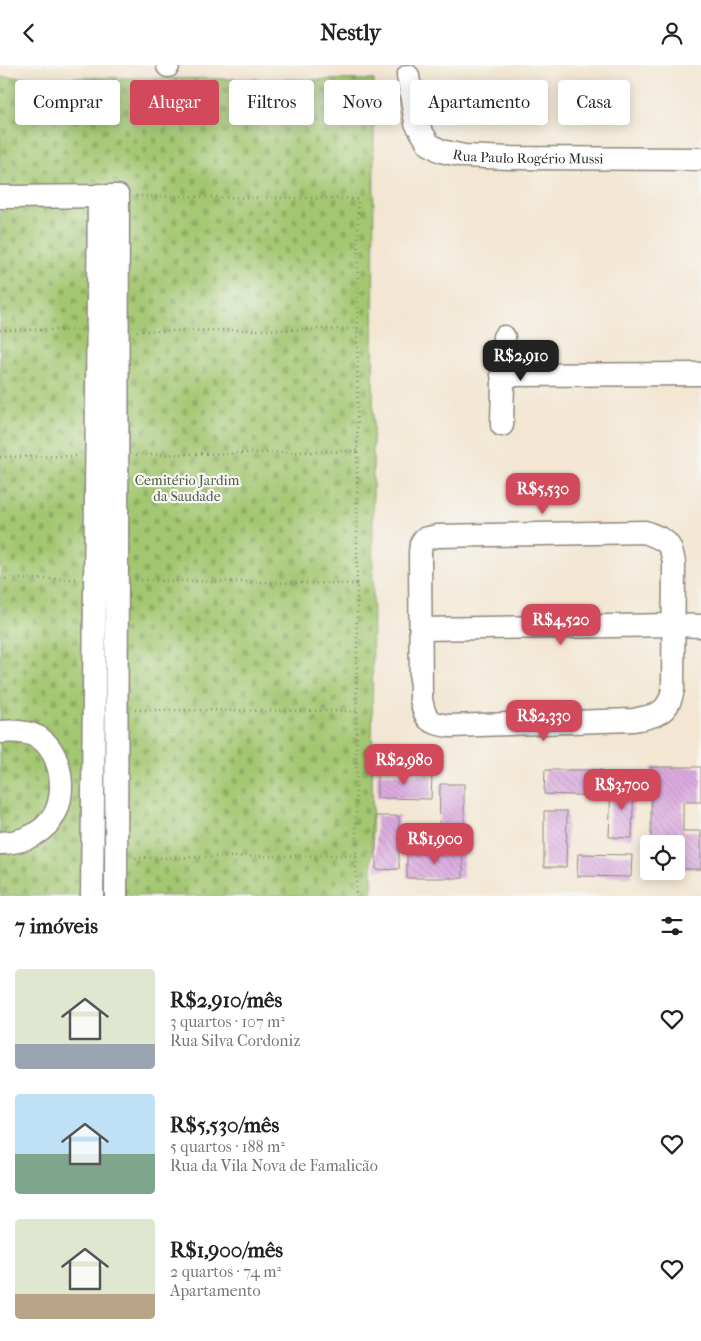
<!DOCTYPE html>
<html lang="pt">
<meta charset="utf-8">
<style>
body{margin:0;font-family:"IM FELL French Canon",serif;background:#f2f2f2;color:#202124;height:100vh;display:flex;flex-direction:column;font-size:19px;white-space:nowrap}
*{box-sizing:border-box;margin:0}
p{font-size:16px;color:#757577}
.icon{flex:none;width:28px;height:28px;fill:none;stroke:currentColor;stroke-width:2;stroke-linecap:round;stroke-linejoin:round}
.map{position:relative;height:831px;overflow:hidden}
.panel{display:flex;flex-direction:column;background:#fff;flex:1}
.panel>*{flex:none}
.top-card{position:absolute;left:15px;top:15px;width:671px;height:45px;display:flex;gap:10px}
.controls{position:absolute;left:640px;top:770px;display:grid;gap:10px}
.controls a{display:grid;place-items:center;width:45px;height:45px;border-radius:5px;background:#fff;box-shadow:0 2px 12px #0003;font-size:25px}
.price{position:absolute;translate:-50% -42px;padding:0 11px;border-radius:10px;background:#d1495b;color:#fff;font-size:16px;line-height:32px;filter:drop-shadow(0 1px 2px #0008)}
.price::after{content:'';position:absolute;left:50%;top:30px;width:15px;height:11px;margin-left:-8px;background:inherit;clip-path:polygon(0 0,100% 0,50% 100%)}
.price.on{background:#222;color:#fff}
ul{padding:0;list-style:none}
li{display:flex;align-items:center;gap:15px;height:125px;padding:0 15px}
li span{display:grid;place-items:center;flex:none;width:140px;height:100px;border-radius:5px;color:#555}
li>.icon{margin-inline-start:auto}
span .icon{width:60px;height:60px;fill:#fffc;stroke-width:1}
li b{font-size:21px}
h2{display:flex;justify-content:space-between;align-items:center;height:60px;padding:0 15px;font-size:21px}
.pill{padding:0 18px;border-radius:5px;background:#fff;box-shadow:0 2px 12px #0003;font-size:18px;line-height:45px}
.pill.on{background:#d1495b;color:#fff}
header{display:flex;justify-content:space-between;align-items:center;height:65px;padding:0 15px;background:#fff;font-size:22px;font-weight:800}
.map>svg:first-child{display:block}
.cemetery{fill:url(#cemetery-stones);stroke:#67794e}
.building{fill:url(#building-back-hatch)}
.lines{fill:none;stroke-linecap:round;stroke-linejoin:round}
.minor-casing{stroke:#8f887e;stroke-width:25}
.path{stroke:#8f887e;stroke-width:2.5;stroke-dasharray:1 4;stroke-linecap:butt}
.minor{stroke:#fff;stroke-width:22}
.labels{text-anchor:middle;stroke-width:4.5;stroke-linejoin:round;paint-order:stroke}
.street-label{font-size:14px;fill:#2b2b2b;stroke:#f6f6f2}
.park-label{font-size:14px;fill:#4f5a40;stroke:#f6f6f2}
</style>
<header><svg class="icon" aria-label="back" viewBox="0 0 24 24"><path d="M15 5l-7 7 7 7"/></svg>Nestly<svg class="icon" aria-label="person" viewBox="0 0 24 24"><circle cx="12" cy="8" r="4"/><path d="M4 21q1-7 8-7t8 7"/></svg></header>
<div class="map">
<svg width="701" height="831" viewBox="0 0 701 831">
<defs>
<pattern id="cemetery-stones" width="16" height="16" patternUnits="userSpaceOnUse" patternTransform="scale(1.25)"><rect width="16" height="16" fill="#a3c771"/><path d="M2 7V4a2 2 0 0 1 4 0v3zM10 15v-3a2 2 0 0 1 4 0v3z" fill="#8cab62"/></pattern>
<pattern id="building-back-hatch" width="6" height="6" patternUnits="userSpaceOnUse" patternTransform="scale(1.25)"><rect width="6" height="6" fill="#dcabe0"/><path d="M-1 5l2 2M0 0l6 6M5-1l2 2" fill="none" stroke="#bd93c0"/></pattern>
</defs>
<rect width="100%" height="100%" fill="#f6f6f2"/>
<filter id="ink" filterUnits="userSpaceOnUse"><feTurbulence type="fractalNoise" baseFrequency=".02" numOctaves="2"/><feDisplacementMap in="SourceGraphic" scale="10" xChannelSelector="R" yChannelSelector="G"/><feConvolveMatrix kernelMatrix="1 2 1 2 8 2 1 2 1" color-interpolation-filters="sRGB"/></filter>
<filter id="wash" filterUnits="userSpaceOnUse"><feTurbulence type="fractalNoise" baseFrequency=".0096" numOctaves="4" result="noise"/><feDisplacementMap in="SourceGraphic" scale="20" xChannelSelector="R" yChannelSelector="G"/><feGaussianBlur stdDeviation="1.12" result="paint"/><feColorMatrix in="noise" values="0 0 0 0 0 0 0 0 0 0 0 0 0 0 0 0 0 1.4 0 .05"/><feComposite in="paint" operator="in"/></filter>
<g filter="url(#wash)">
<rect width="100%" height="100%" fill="#f3e6d2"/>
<polygon class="cemetery" points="0,12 374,15 372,831 0,831"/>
<g id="blocks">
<g class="building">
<polygon points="651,702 701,702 701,737 683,737 683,766 701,766 701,804 676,804 676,779 651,779"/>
<polygon points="545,705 602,705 601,731 544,729"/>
<polygon points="377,709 432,710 431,734 377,733"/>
<polygon points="440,719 464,719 464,774 439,774"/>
<polygon points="611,719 634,719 632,773 609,772"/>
<polygon points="544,746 567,746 566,802 544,802"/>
<polygon points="376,751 399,751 399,804 376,805"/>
<rect x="407" y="788" width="56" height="25"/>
<polygon points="578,789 632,790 631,812 577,811"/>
</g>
</g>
</g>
<g filter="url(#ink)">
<use href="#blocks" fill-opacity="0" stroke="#8f887e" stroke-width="1"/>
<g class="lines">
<defs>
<g id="minor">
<polyline points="168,0 168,1"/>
<path id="s1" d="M408,11L416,58L429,79L441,86L464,91L509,93L701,94"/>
<polyline points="0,132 118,131 116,831"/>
<polyline points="502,310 701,309"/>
<polyline points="502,360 504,272"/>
<path d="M645,467C665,475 671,476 674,498L673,624C669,649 655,651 633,655L451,661C429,659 425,655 421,634L420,487L421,479L424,474L437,471Z"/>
<polyline points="421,564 674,560 701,561"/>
<path d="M0,667C13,666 26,666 38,672C63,687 68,733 51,755C39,771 19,778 0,778"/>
<polyline points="92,831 99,130"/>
</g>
</defs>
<use href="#minor" class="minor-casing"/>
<g class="path">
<polyline points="136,131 358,134 356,831"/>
<polyline points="0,265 81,265"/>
<polyline points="137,266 358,264"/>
<polyline points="136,390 357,386"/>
<polyline points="0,392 77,391"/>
<polyline points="0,514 76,514"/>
<polyline points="136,515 357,519"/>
<polyline points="135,645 356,646"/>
<polyline points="135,793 356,790"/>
</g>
<use href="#minor" class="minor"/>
</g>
</g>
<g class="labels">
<g class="street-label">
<text dy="5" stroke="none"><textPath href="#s1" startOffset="174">Rua Paulo Rogério Mussi</textPath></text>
</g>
<g class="park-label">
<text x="187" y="420">Cemitério Jardim<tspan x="187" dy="16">da Saudade</tspan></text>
</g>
</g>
</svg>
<div class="controls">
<a><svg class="icon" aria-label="locate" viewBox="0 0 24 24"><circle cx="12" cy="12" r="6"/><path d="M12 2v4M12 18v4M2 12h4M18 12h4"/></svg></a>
</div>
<b class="price on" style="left:521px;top:317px">R$2,910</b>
<b class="price" style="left:543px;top:450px">R$5,530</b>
<b class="price" style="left:561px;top:581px">R$4,520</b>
<b class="price" style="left:544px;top:677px">R$2,330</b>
<b class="price" style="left:404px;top:721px">R$2,980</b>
<b class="price" style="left:622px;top:746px">R$3,700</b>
<b class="price" style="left:435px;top:800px">R$1,900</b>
<div class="top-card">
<a class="pill">Comprar</a>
<a class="pill on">Alugar</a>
<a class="pill">Filtros</a>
<a class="pill">Novo</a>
<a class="pill">Apartamento</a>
<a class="pill">Casa</a>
</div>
</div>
<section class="panel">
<h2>7 imóveis<svg class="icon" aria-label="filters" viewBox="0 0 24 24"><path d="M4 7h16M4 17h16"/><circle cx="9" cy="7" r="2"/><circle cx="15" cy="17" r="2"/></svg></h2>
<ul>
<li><span style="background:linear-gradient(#dfe7d0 75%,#9aa5b1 0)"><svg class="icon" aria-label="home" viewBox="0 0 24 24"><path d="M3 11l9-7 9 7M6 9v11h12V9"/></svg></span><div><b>R$2,910/mês</b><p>3 quartos · 107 m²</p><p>Rua Silva Cordoniz</p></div><svg class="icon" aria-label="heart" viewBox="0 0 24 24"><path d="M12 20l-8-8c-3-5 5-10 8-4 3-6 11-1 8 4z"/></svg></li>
<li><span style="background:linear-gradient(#bfe0f5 60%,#7fa58c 0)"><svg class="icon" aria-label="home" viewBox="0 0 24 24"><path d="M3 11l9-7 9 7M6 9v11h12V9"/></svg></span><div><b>R$5,530/mês</b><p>5 quartos · 188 m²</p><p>Rua da Vila Nova de Famalicão</p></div><svg class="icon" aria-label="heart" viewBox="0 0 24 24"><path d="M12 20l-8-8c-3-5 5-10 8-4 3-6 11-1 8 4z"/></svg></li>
<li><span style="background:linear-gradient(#dfe7d0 75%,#b9a48a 0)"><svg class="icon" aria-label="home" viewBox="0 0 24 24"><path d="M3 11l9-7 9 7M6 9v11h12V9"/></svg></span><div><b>R$1,900/mês</b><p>2 quartos · 74 m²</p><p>Apartamento</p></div><svg class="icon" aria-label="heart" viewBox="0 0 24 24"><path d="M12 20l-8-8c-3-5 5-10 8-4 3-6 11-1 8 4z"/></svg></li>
</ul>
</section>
